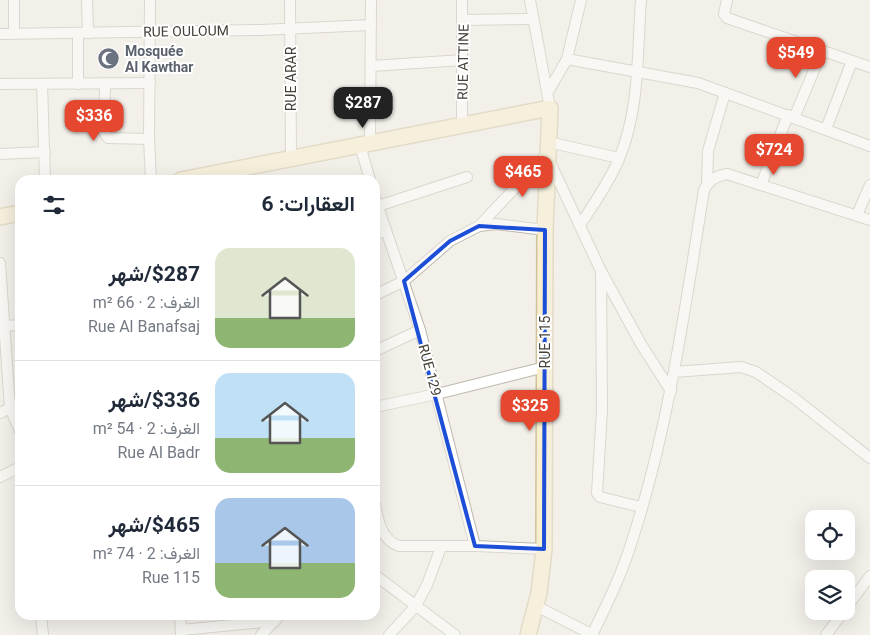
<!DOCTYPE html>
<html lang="ar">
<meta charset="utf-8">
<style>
body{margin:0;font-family:Roboto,Vazirmatn,sans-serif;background:#f2f2f3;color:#1f2937;direction:rtl;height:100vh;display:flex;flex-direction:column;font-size:19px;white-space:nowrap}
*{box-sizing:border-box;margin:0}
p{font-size:16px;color:#747a83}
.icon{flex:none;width:28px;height:28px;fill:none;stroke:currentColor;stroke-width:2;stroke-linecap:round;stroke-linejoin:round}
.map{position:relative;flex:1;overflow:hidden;direction:ltr}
.panel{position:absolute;left:15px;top:175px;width:365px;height:445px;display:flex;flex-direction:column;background:#fff;border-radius:15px;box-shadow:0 5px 20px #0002;direction:rtl}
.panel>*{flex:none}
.controls{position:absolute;left:805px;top:510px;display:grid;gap:10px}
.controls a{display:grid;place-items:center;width:50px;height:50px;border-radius:10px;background:#fff;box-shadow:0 5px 20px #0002;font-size:25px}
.price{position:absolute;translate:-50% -42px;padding:0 11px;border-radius:10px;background:#e5482f;color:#fff;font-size:16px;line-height:32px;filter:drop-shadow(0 1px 2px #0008)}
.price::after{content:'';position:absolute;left:50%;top:30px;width:15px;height:11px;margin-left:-8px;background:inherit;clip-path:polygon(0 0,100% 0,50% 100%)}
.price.current{background:#222;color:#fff}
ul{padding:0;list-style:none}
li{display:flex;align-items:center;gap:15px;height:125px;padding:0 25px}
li+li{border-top:1px solid #e0e1e3}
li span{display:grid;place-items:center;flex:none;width:140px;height:100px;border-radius:15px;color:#555}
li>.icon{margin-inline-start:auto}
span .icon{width:60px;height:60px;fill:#fffc;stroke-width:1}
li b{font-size:21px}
h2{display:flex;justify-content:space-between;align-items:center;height:60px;padding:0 25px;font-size:21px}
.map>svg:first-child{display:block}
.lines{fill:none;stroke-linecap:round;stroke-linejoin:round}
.street-casing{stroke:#beb8ad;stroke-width:12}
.secondary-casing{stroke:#cec19e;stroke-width:18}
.street{stroke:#fff;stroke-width:10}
.secondary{stroke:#f9eecd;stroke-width:15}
.marked{fill:none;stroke:#1d4ed8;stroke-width:4;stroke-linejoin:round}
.labels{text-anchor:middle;stroke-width:4;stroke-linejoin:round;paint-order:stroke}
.street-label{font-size:14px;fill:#464138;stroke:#fff}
.worship-label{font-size:14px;font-weight:bold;fill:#5b616d;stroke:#fff;text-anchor:start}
</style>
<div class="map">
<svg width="870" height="635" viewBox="0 0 870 635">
<rect width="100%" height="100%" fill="#f3f0ea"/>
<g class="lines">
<defs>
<g id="street">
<polyline points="14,0 14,34"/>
<polyline points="87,0 88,33"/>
<polyline points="150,0 149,139 151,180"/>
<polyline points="290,0 291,158"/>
<polyline points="530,0 550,108"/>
<polyline points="727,0 724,14 727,18 870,67"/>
<polyline points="463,20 532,19"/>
<polyline points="78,33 78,84"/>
<polyline points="0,34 261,30 371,25"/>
<polyline points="567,59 698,83 870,146"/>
<polyline points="371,66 463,60"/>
<polyline points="0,84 150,83"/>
<polyline points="42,84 45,180"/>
<polyline points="105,84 104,132 108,138 149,139"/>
<polyline points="548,92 567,59 581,0"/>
<polyline points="794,118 822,51"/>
<polyline points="462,124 462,0"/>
<polyline points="826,129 852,61"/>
<polyline points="370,142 371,0"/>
<polyline points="548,142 619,158"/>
<polyline points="360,145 370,180"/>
<polyline points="0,154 45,152"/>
<polyline points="549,160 601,271 641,344 671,391"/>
<polyline points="707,184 708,151 725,93"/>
<polyline points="761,185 788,115"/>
<polyline points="375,198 420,330 475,546"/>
<polyline points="378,206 467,177"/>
<polyline points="857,215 870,185"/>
<path d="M580,225C594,204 609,182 619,159C640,109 637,53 641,0"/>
<polyline points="479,226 548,153"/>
<polyline points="375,235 385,230"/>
<polyline points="0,263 10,408 20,431"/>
<polyline points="601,271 602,410 597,493 600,497 641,507"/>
<polyline points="375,295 404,281 450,241 479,226 496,224 545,230"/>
<polyline points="5,326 20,325"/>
<polyline points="375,351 420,330"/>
<polyline points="674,372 741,367 756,372 794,398 870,458"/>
<polyline points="375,407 437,394 545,367"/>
<polyline points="0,413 20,403"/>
<polyline points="0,477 20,467"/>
<path d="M375,504C378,520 381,540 399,546H475L544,549"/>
<polyline points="375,575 455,635"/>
<polyline points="536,606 593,635"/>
<polyline points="846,608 870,576"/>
<polyline points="41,615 43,635"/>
<polyline points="180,615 181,635"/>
<polyline points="181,630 275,621"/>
<polyline points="261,635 280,615"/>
<polyline points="389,635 415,607 427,585 441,547"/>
<path d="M592,635C607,604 622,574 632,541C669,427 685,308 704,190C709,180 716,176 727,174L870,220"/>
<polyline points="826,635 844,611"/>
</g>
<g id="secondary">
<polyline points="181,180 550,108 545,230 544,549 539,593 528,635"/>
<polyline points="0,217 20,213"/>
</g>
</defs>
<use href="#street" class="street-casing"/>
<use href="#secondary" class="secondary-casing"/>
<use href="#street" class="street"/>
<use href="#secondary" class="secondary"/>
</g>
<path d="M0 0H870V635H0ZM479,226L545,230L544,549L475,546L404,281L450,241Z" fill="#f3f0ea" fill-opacity=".55" fill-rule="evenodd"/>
<path class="marked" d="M479,226L545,230L544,549L475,546L404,281L450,241Z"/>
<defs>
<symbol id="mosque-disc" viewBox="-11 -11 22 22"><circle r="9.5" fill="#6b7280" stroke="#fff"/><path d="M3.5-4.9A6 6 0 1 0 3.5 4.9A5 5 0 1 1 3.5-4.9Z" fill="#fff"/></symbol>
</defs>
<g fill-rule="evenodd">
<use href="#mosque-disc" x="96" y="46" width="25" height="25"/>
</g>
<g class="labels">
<g class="street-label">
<text transform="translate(186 31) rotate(-1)" y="5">RUE OULOUM</text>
<text transform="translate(463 62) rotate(-89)" y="5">RUE ATTINE</text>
<text transform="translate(291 79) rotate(-90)" y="5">RUE ARAR</text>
<text transform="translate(545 342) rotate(-90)" y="5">RUE 115</text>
<text transform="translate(430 370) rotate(75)" y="5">RUE 129</text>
</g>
<g class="worship-label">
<text x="125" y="56">Mosquée<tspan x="125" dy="16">Al Kawthar</tspan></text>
</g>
</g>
</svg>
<div class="controls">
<a><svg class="icon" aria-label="locate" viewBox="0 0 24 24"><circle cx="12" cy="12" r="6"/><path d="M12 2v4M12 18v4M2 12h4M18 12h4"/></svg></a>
<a><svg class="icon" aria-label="layers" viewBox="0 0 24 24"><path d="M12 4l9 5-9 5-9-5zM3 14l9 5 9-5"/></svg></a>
</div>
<b class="price" style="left:796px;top:79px">$549</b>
<b class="price current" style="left:363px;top:129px">$287</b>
<b class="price" style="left:94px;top:142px">$336</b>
<b class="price" style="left:774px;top:176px">$724</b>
<b class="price" style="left:523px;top:198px">$465</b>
<b class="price" style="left:530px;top:432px">$325</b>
<section class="panel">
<h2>العقارات: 6<svg class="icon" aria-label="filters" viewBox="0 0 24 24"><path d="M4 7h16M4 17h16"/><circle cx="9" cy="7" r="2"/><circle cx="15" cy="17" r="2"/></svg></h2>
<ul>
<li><span style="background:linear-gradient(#dfe7d0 70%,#8fb573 0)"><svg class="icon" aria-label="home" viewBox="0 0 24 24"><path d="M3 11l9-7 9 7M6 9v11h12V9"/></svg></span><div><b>$287/شهر</b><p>الغرف: 2 · 66 m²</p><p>Rue Al Banafsaj</p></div></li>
<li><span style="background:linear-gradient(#bfe0f5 65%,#8fb573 0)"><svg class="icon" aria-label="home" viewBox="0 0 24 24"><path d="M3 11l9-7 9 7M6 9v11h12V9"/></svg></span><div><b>$336/شهر</b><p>الغرف: 2 · 54 m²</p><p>Rue Al Badr</p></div></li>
<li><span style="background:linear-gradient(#a9c7e8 65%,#8fb573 0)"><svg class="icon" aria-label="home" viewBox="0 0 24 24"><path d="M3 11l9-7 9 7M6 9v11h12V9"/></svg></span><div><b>$465/شهر</b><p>الغرف: 2 · 74 m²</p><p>Rue 115</p></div></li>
</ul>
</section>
</div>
